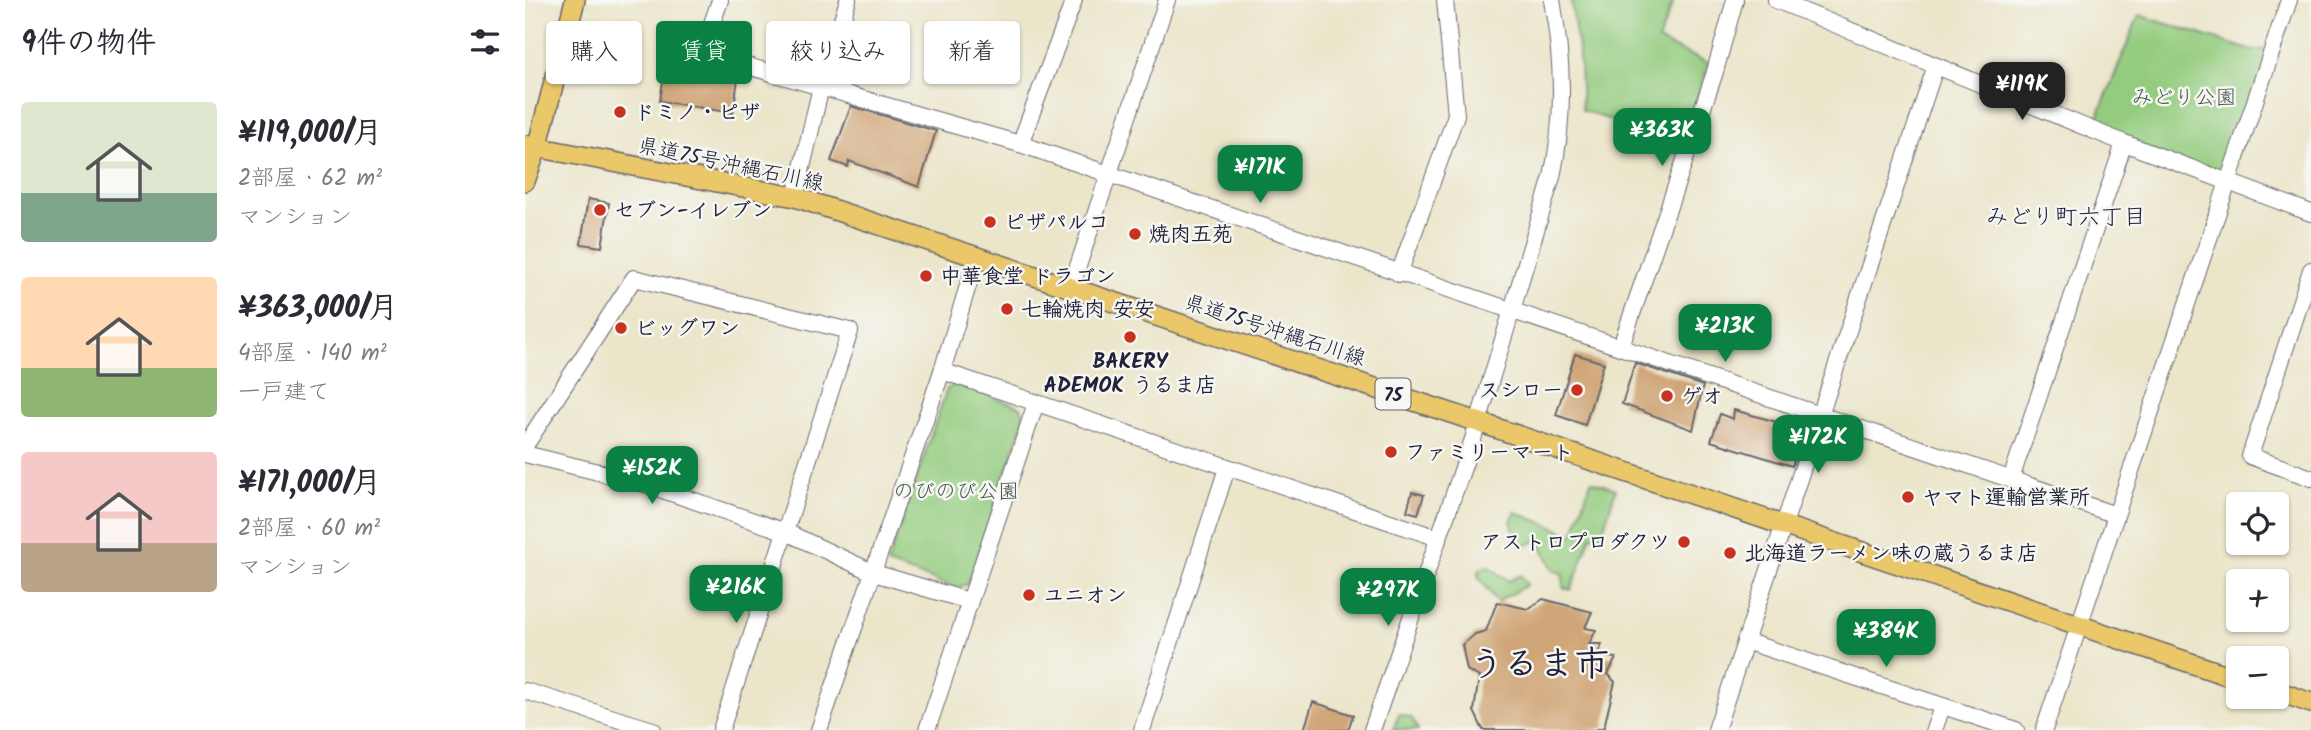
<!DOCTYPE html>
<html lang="ja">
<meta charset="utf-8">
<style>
body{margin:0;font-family:Kalam,"Klee One",sans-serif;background:#f7f7f7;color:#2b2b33;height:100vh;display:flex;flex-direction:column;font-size:26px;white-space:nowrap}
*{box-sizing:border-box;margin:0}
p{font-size:23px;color:#7c7c81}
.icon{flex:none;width:38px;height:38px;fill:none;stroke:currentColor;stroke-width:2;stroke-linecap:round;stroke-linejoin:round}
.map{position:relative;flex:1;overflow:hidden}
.details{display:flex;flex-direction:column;background:#fff;width:525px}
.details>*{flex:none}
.guide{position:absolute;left:21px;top:21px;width:665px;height:63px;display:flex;gap:14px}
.buttons{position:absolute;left:1701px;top:492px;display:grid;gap:14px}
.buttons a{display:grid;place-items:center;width:63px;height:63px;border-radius:7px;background:#fff;box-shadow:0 2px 5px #0004;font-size:35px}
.price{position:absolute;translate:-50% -60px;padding:0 16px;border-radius:14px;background:#0b8043;color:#fff;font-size:23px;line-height:46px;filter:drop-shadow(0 2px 4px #0008)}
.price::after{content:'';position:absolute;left:50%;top:42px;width:21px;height:16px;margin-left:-10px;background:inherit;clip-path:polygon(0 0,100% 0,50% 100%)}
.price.selected{background:#222;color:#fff}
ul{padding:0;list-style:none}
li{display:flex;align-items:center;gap:21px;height:175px;padding:0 21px}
li span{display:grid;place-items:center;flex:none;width:196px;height:140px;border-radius:7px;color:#555}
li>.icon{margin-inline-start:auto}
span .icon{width:84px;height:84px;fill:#fffc;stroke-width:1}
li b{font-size:30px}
h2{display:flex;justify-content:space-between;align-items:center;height:84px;padding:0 21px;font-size:30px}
.chip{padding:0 24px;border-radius:7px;background:#fff;box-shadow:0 2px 5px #0004;font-size:24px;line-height:63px}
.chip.selected{background:#0b8043;color:#fff}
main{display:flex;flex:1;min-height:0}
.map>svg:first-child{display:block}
.green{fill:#94cc7f;stroke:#5b775d;stroke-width:2}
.building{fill:#d0a678}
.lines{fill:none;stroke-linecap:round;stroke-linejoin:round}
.minor-casing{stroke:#68666d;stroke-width:18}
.major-casing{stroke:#68666d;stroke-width:22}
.minor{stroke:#fff;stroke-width:16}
.major{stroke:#eac769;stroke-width:19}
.poi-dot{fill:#c8321e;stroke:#f6f6f2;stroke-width:2.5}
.labels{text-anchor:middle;stroke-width:5;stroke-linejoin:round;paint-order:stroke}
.shield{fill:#f6f6f2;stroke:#626272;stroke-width:2}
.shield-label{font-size:19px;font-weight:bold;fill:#22223b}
.park-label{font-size:21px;fill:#44554f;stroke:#f6f6f2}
.poi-label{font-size:21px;font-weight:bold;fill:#22223b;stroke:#f6f6f2;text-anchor:start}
.street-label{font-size:21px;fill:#22223b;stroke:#f6f6f2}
.neighbourhood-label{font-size:23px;fill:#22223b;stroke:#f6f6f2}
.town-label{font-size:35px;font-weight:bold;fill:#22223b;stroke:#f6f6f2}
</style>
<main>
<section class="details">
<h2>9件の物件<svg class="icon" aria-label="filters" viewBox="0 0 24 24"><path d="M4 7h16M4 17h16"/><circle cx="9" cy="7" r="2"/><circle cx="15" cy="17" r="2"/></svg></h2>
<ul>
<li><span style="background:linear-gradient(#dfe7d0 65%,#7fa58c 0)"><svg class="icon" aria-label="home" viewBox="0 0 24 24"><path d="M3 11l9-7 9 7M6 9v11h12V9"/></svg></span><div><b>¥119,000/月</b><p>2部屋 · 62 m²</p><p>マンション</p></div></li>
<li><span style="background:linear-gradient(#ffd9b3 65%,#8fb573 0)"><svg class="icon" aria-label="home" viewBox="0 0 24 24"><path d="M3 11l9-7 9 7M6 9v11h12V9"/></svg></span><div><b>¥363,000/月</b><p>4部屋 · 140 m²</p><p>一戸建て</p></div></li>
<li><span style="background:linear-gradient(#f6c9c9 65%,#b9a48a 0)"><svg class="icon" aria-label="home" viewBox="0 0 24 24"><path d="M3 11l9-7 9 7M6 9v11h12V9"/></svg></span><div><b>¥171,000/月</b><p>2部屋 · 60 m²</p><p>マンション</p></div></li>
</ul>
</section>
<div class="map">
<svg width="1786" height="730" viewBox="0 0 1786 730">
<rect width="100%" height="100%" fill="#f6f6f2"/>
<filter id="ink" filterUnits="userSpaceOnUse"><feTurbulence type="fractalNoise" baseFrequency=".0143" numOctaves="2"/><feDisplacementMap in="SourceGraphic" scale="14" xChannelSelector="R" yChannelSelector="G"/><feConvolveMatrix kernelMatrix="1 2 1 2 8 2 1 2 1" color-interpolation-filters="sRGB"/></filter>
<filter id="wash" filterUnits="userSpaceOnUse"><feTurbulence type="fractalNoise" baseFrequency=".00686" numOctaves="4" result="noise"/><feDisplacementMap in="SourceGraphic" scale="28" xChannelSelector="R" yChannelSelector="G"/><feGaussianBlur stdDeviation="1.57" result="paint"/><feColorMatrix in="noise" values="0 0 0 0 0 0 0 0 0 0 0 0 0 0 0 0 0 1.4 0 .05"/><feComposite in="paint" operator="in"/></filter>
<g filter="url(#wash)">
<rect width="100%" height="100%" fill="#ebe5c9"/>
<g class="green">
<polygon points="1046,0 1149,0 1133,41 1184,63 1156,145 1057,110 1055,64"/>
<polygon points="1614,15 1728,51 1748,48 1702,183 1569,126"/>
<polygon points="431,384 496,407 500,418 443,584 431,588 362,564 422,389"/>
<polygon points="1066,481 1091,489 1076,536 1066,536 1046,590 1038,587 1038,574 1028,570 1014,540 996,547 986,522 990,512 1048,535"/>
<polygon points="963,566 984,581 996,575 1002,585 972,602 953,576 955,569"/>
<polygon points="874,714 887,718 893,730 868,730"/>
</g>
<g id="blocks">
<g class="building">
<polygon points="140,68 213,79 208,113 135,101"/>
<polygon points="326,106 411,131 394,187 324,161 323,167 306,161"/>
<polygon points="63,199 84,203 77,247 56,244"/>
<polygon points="1050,354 1079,363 1060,425 1031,415"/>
<polygon points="1110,363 1178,386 1168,430 1097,404"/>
<polygon points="1209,410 1266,426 1263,433 1277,438 1267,466 1186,441 1195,414 1208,419"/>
<polygon points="887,492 899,495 893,514 882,511"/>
<polygon points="1018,599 1067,612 1060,628 1071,630 1064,644 1077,644 1073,656 1091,658 1083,674 1090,682 1079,727 1071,730 958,730 949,711 954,677 942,670 937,645 950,634 961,631 972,602 1003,609"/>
<polygon points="788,702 828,715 823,730 779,730"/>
</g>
</g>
</g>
<g filter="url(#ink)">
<use href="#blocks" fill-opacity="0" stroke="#68666d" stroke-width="2"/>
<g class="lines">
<defs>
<g id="minor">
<polyline points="195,0 177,53 495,144 1591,515"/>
<polyline points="1251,0 1599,143 1786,213"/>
<polyline points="495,144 549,0"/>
<polyline points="270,197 296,87 323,0"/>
<polyline points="1786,270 1725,456 1786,478"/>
<polyline points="874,274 931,115 920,0"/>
<polyline points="546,287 642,0"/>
<polyline points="1096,346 1189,75 1210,0"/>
<polyline points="417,371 913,538"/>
<polyline points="0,446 109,278 325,331 196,730"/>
<polyline points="0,454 114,482 261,532 349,573 444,601"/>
<polyline points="1486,479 1599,143"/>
<polyline points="1220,641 1491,730"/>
<polyline points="0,691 128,730"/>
<polyline points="294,730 417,371 452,256"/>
<polyline points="402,730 511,403"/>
<polyline points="617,730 702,468"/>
<path d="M847,730L948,439L1027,177C1040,116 1038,61 1027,0"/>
<polyline points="1191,730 1410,68"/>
<polyline points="1409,730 1417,707"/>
<polyline points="1519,730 1764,0"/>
</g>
<g id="major">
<polyline points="0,145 270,197 953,422 1713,679"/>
<polyline points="0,181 12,148 50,0"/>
<polyline points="1752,691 1786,703"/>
</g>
</defs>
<use href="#minor" class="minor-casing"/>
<use href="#major" class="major-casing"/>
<use href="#minor" class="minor"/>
<use href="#major" class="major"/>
</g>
</g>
<g class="poi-dot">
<circle cx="95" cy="112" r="7"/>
<circle cx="75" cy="210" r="7"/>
<circle cx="465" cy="222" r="7"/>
<circle cx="610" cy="234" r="7"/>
<circle cx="401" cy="276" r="7"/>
<circle cx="482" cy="309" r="7"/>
<circle cx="96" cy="328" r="7"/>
<circle cx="605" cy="337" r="7"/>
<circle cx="1052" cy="390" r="7"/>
<circle cx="1142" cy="396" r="7"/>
<circle cx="866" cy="452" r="7"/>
<circle cx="1383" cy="497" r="7"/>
<circle cx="1159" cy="542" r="7"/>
<circle cx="1205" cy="553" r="7"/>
<circle cx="504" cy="595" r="7"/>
</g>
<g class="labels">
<rect class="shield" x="850.5" y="378.5" width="35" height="31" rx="5"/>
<g class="shield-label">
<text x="868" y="401">75</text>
</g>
<g class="park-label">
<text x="1659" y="104">みどり公園</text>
<text x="431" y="498">のびのび公園</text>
</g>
<g class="poi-label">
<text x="109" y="119">ドミノ・ピザ</text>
<text x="89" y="217">セブン-イレブン</text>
<text x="479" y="229">ピザパルコ</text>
<text x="624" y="241">焼肉五苑</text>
<text x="415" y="283">中華食堂 ドラゴン</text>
<text x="496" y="316">七輪焼肉 安安</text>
<text x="110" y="335">ビッグワン</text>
<text x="605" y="368" text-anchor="middle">BAKERY<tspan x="605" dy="24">ADEMOK うるま店</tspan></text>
<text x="1038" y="397" text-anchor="end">スシロー</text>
<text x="1156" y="403">ゲオ</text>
<text x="880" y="459">ファミリーマート</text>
<text x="1397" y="504">ヤマト運輸営業所</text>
<text x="1145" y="549" text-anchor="end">アストロプロダクツ</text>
<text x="1219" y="560">北海道ラーメン味の蔵うるま店</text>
<text x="518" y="602">ユニオン</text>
</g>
<g class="street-label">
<text transform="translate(206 164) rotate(12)" y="7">県道75号沖縄石川線</text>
<text transform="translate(750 330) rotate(18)" y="7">県道75号沖縄石川線</text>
</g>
<g class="neighbourhood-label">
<text x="1541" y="224">みどり町六丁目</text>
</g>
<g class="town-label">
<text x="1014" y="675">うるま市</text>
</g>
</g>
</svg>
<div class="buttons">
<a><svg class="icon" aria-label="locate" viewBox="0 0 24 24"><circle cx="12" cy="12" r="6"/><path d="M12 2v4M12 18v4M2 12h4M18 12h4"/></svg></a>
<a>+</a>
<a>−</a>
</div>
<b class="price selected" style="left:1497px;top:122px">¥119K</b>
<b class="price" style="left:1137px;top:168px">¥363K</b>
<b class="price" style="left:735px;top:205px">¥171K</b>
<b class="price" style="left:1200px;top:364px">¥213K</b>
<b class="price" style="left:1293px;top:475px">¥172K</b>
<b class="price" style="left:127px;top:506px">¥152K</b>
<b class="price" style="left:211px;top:625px">¥216K</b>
<b class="price" style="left:863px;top:628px">¥297K</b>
<b class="price" style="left:1361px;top:669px">¥384K</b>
<div class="guide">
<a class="chip">購入</a>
<a class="chip selected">賃貸</a>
<a class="chip">絞り込み</a>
<a class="chip">新着</a>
</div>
</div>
</main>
